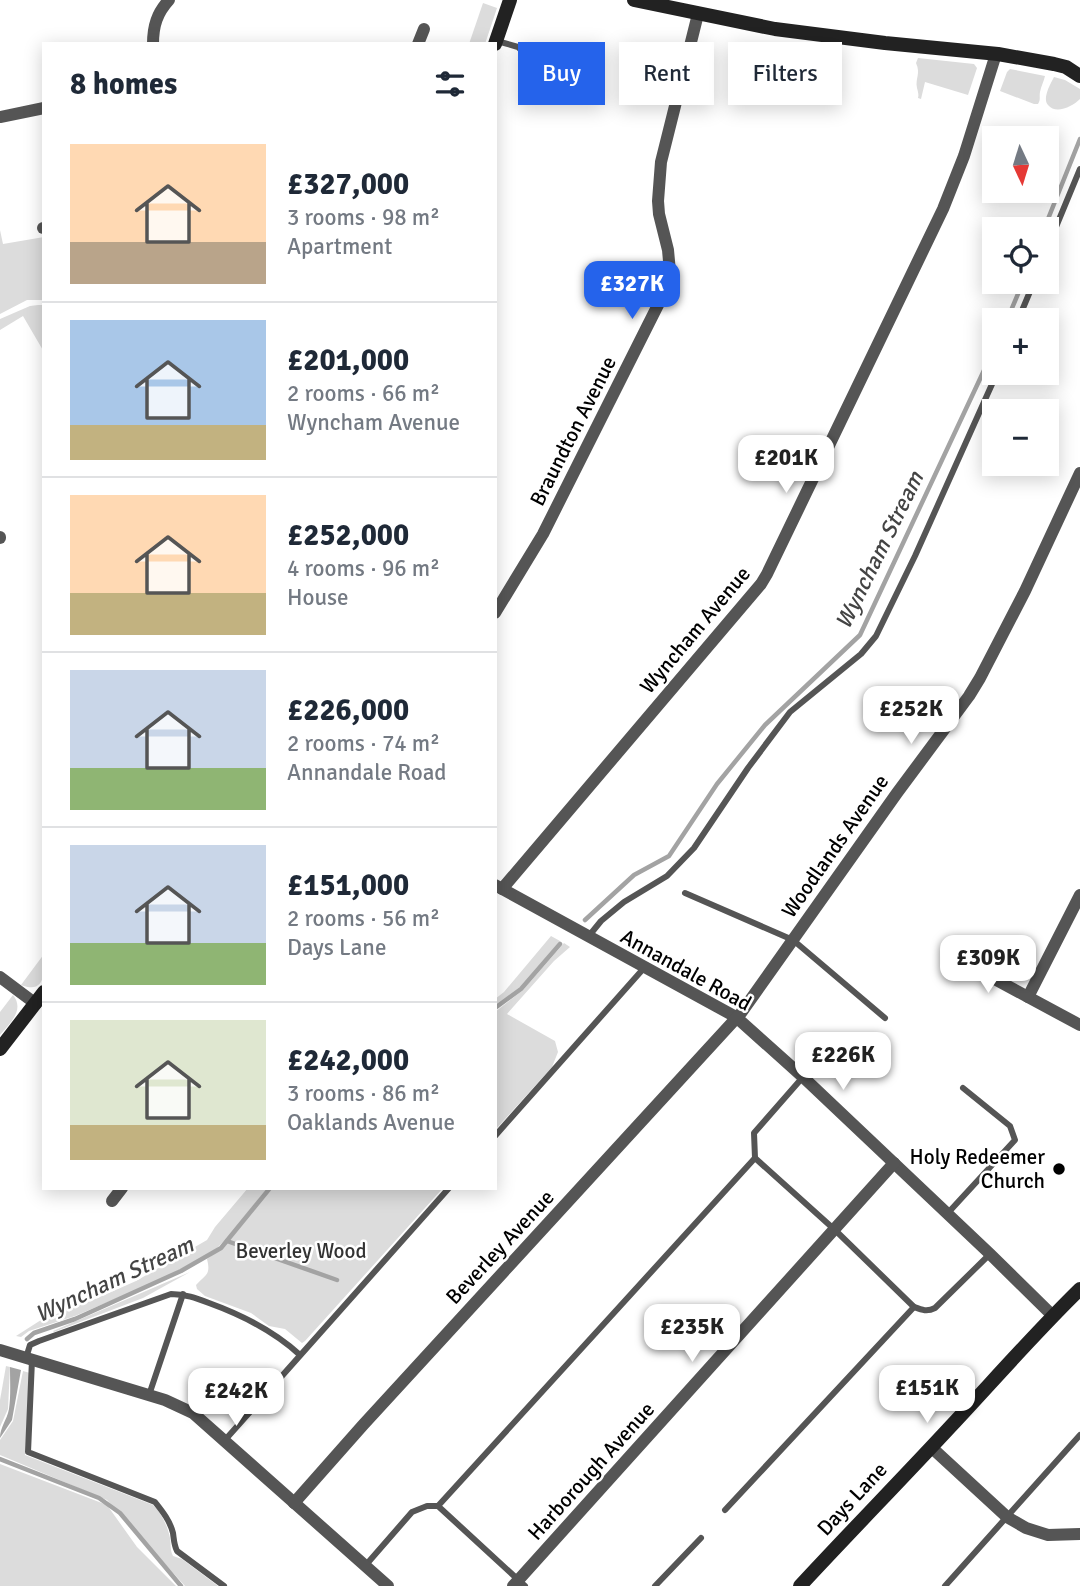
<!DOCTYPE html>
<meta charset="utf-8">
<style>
body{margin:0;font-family:Signika,sans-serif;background:#f2f2f3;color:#1f2937;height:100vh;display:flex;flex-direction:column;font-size:26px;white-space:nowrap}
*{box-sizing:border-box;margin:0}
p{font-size:23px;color:#747a83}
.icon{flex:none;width:38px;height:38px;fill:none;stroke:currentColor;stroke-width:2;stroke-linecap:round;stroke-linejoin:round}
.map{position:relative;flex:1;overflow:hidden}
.side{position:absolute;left:42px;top:42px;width:455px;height:1148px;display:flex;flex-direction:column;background:#fff;border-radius:0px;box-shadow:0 4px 18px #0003}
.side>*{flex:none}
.top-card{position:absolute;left:518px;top:42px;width:457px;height:63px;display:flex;gap:14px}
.needle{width:46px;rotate:176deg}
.buttons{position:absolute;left:982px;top:126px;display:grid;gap:14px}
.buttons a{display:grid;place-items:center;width:77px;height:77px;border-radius:0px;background:#fff;box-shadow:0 4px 18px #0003;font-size:35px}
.price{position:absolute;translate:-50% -60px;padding:0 16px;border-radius:14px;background:#fff;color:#222;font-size:23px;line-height:46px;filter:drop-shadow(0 2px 4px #0008)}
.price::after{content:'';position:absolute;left:50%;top:42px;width:21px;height:16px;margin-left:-10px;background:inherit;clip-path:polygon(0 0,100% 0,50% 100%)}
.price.active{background:#2563eb;color:#fff}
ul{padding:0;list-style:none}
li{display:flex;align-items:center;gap:21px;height:175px;padding:0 28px}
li+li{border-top:2px solid #e0e1e3}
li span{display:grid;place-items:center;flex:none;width:196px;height:140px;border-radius:0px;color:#555}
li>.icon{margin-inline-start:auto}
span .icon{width:84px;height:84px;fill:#fffc;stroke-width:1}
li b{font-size:30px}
h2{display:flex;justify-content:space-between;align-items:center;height:84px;padding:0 28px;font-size:30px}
.pill{padding:0 24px;border-radius:0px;background:#fff;box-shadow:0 4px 18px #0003;font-size:24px;line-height:63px}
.pill.active{background:#2563eb;color:#fff}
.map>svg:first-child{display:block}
.green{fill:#dcdcdc}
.water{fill:#a3a3a3}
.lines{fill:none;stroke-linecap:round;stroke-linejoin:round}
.stream{stroke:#a3a3a3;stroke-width:4.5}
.lane{stroke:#555;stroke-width:6}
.street{stroke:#555;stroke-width:12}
.secondary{stroke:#222;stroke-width:14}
.poi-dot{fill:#000;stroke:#fff;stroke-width:2.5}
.labels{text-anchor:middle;stroke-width:5;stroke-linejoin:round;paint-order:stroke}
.street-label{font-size:21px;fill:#000;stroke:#fff}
.poi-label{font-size:21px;fill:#000;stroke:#fff;text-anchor:end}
.park-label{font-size:21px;fill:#333;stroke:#fff}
.water-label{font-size:23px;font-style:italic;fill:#444;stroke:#fff}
</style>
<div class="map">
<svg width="1080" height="1586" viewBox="0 0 1080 1586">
<rect width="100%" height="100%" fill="#fff"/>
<g class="green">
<polygon points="483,3 497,8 485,44 469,44"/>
<path d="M918,58L974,64L977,68L968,95L925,82L921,99L918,98C919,95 918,92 917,88C915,78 921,74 916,63Z"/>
<path d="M1010,69L1045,76C1044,81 1041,86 1040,92C1039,97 1041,99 1038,104H1034L1000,91L1007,72Z"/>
<path d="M1054,77L1065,80L1080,89V99C1073,106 1056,115 1048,105C1042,98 1051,83 1054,77Z"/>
<polygon points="0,230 3,244 44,237 44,300 27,300 0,314"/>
<polygon points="38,305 44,305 44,352 23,316 0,330 0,319 30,306"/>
<polygon points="551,936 560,941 520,988 495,1008 495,999 504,992"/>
<polygon points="564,943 570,947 554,961 507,1014 555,1041 558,1052 552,1067 495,1130 495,1012 523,990"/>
<path d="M44,954C44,970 47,995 21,985Z"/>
<path d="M13,995C25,1010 10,1023 0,1035V1012Z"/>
<polygon points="248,1188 267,1188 230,1235 217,1248 198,1260 157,1281 75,1316 29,1331 21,1337 16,1336 41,1320 93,1300 136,1281 207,1240 215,1227"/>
<path d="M273,1188H443L305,1341L302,1343L285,1329L269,1326L251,1313L205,1296L197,1289L196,1285C206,1274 211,1275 207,1259C235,1240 249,1212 273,1188Z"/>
<polygon points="190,1272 143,1298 54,1332 53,1331"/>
<polygon points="6,1366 10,1367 8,1409 0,1427 0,1400"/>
<path d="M23,1371L30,1373L25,1455L153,1505C161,1512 168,1527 170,1538C171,1545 170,1550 173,1556L182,1559L218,1586H185L107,1500L0,1455V1440L13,1421Z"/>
<polygon points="0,1464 107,1505 137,1547 176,1586 0,1586"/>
</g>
<path class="water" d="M10,1367L21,1370L12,1420L0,1438C0,1427 7,1420 9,1409C11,1396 10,1381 10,1367Z"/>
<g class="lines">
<g class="stream">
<polyline points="1044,229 1080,139"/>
<polyline points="1007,320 1023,282"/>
<polyline points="585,920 634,875 669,856 717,784 765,725 860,635 994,349"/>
<polyline points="495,1008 521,989 560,944"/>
<polyline points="227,1241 337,1280"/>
<polyline points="27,1339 34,1333 75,1319 181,1271 221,1248 270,1188"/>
<polyline points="0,1459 99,1498 120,1513 181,1586"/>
</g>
<g class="lane">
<polyline points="497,41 518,47 569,95"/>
<polyline points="1046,251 1080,169"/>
<polyline points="1018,320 1034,282"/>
<polyline points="685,893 793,940 885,1018"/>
<polyline points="588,937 601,921 624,902 667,876 694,848 748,768 790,712 861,654 876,636 915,556 997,373"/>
<polyline points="495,1136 644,968"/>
<path d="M755,1158L835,1230L914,1307C922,1310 927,1312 935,1308L990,1254"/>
<polyline points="947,1214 1015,1140 1010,1126 963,1088"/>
<path d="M26,1358L30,1345L39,1341L171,1294C185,1294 196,1298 209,1303C242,1315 274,1331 300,1355"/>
<path d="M32,1360L28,1452L155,1502C163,1512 170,1521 173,1533C174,1540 174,1545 177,1551L224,1586"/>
<polyline points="149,1395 183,1294"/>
<polyline points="225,1440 449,1188"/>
<polyline points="725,1510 914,1307"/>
<polyline points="365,1566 412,1512 427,1506 438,1506"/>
<polyline points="525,1586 438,1506 755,1158 754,1133 803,1077"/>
<polyline points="655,1586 701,1538"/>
<polyline points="945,1586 1080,1435"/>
</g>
<g class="street">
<path d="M153,44C153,26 157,13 169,0"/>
<polyline points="418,44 424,29"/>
<polyline points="0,117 44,108"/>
<polyline points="43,228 44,228"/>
<polyline points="0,537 0,538"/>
<polyline points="495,613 543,534 660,301 668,282 670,272 668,250 659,214 658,201 661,162 698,14"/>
<polyline points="495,885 736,1017 803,1077 990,1254 1053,1316"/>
<polyline points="502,889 761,584 767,574 943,209 964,156 996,54"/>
<polyline points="1080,895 1028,997 1080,1025"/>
<polyline points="965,963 1028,997"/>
<polyline points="0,977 36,1004"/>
<polyline points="112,1201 122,1188"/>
<polyline points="0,1350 165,1400 193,1413 388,1586"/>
<polyline points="931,1447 1007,1517 1026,1528 1048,1535 1080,1534"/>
<polyline points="294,1503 363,1425 741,1013 897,793 969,696 980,678 1025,591 1080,473"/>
<polyline points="513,1586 894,1163"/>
</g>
<g class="secondary">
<polyline points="634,0 775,29 885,43 998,54 1054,64 1066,67 1080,76"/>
<polyline points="495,44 510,0"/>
<polyline points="0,1049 44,992"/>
<path d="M800,1586C850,1532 901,1480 951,1426C994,1380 1035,1333 1080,1289"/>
</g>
</g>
<circle class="poi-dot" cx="1059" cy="1169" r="7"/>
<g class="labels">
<g class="street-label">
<text transform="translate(573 431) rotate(-63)" y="7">Braundton Avenue</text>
<text transform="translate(695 630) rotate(-50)" y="7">Wyncham Avenue</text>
<text transform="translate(835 846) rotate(-55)" y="7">Woodlands Avenue</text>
<text transform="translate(686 970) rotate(29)" y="7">Annandale Road</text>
<text transform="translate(500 1247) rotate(-47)" y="7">Beverley Avenue</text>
<text transform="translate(591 1471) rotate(-48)" y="7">Harborough Avenue</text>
<text transform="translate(852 1499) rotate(-47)" y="7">Days Lane</text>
</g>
<g class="poi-label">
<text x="1045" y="1164">Holy Redeemer<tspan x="1045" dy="24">Church</tspan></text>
</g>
<g class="park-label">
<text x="301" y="1258">Beverley Wood</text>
</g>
<g class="water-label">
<text transform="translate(879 550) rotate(-64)" y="8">Wyncham Stream</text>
<text transform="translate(114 1279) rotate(-25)" y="8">Wyncham Stream</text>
</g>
</g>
</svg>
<div class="buttons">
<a><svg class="needle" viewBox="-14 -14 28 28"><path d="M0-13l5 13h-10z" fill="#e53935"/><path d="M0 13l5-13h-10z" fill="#747a83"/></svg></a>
<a><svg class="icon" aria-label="locate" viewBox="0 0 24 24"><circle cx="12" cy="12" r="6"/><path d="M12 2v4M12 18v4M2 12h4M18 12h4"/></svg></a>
<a>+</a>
<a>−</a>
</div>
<b class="price active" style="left:632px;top:321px">£327K</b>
<b class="price" style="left:786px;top:495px">£201K</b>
<b class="price" style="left:911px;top:746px">£252K</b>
<b class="price" style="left:988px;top:995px">£309K</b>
<b class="price" style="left:843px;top:1092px">£226K</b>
<b class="price" style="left:692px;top:1364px">£235K</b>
<b class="price" style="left:927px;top:1425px">£151K</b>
<b class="price" style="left:236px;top:1428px">£242K</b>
<div class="top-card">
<a class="pill active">Buy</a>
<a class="pill">Rent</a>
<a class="pill">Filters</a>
</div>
<section class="side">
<h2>8 homes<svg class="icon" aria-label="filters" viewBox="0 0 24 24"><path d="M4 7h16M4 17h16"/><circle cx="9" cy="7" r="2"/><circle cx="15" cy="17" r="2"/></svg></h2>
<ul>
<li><span style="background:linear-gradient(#ffd9b3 70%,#b9a48a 0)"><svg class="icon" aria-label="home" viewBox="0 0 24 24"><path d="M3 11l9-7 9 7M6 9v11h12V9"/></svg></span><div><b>£327,000</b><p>3 rooms · 98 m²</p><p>Apartment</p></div></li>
<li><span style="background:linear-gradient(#a9c7e8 75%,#c2b280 0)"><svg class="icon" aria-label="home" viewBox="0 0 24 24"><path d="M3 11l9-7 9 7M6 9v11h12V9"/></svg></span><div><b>£201,000</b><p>2 rooms · 66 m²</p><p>Wyncham Avenue</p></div></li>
<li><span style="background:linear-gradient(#ffd9b3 70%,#c2b280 0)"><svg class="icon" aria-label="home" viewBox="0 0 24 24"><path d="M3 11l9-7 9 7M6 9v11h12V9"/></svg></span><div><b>£252,000</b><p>4 rooms · 96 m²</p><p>House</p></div></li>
<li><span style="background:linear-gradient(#c9d6e8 70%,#8fb573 0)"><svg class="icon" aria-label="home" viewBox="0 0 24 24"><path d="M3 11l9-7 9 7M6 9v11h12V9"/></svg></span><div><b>£226,000</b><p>2 rooms · 74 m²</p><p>Annandale Road</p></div></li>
<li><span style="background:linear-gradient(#c9d6e8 70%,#8fb573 0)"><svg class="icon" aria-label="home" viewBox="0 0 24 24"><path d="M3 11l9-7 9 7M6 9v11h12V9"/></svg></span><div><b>£151,000</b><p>2 rooms · 56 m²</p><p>Days Lane</p></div></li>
<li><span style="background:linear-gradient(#dfe7d0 75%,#c2b280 0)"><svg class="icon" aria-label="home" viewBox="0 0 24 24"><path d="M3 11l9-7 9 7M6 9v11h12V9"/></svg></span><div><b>£242,000</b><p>3 rooms · 86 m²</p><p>Oaklands Avenue</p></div></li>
</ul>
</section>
</div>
